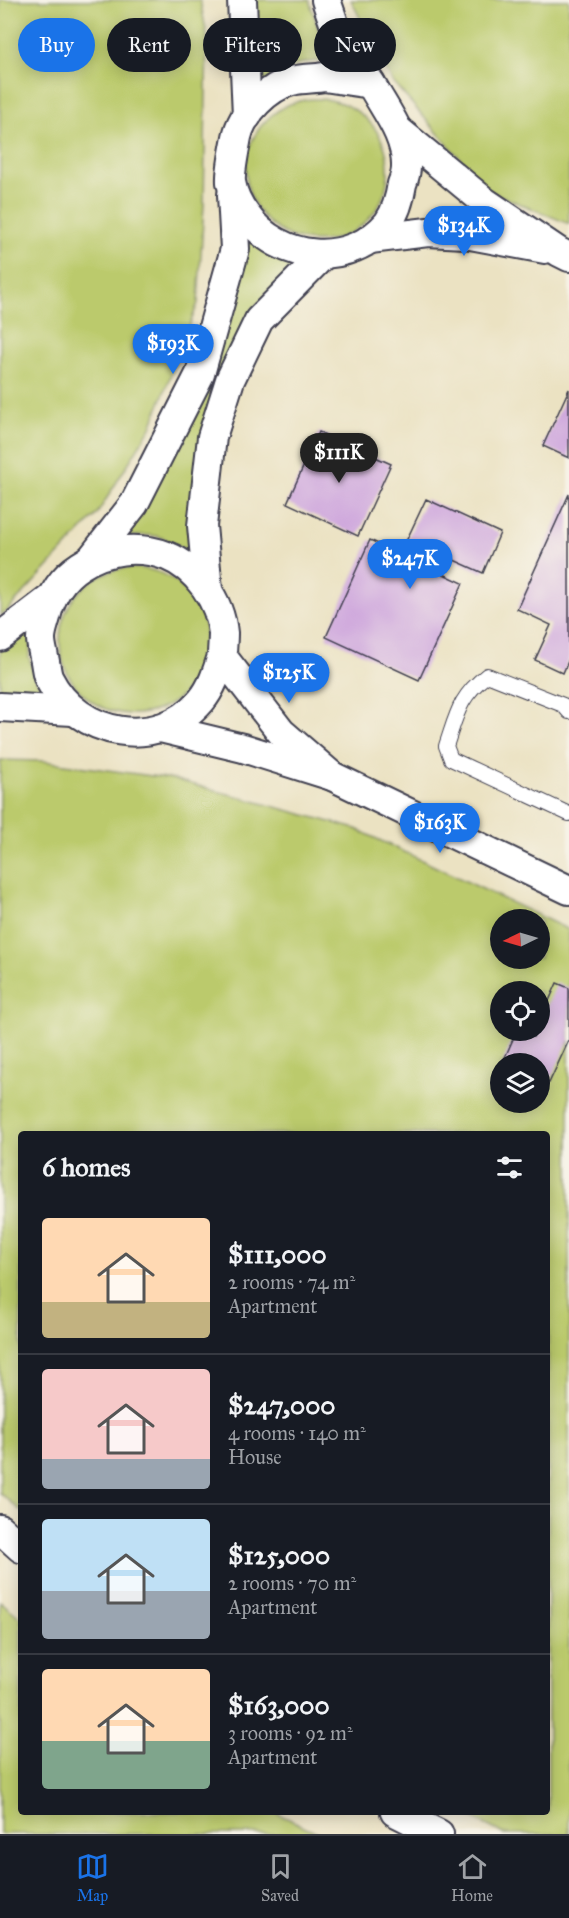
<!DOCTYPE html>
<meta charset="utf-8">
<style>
body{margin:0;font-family:"IM FELL Great Primer",serif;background:#20242c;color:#f1f3f6;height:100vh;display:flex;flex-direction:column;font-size:22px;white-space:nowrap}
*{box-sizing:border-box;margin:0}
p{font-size:20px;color:#9ea1a6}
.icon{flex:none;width:33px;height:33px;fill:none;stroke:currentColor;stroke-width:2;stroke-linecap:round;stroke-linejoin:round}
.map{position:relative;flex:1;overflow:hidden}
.side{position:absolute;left:18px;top:1131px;width:532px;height:684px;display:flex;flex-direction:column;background:#171b24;border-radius:6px;box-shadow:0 3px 15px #0003}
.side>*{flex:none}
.hud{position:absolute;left:18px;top:18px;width:534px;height:54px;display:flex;gap:12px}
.needle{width:39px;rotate:265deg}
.controls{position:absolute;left:490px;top:909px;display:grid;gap:12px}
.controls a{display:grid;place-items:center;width:60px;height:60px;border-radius:50%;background:#171b24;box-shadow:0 3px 15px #0003;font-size:30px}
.price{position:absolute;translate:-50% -51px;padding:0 14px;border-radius:21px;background:#1a73e8;color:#fff;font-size:20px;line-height:39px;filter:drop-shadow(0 2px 3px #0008)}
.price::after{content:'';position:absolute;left:50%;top:36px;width:18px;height:14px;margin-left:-9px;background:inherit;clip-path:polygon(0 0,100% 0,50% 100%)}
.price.active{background:#222;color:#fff}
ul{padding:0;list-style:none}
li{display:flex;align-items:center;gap:18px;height:150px;padding:0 24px}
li+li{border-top:2px solid #363941}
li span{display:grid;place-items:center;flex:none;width:168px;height:120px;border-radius:6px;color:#555}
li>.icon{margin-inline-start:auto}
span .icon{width:72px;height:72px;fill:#fffc;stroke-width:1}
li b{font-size:26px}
h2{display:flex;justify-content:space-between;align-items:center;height:72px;padding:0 24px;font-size:26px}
.pill{padding:0 21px;border-radius:27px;background:#171b24;box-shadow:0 3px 15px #0003;font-size:21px;line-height:54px}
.pill.active{background:#1a73e8;color:#fff}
.tab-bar{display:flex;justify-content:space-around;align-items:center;height:84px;border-top:2px solid #363941;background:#171b24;font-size:16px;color:#9ea1a6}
.tab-bar a{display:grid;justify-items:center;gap:3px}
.tab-bar .active{color:#1a73e8}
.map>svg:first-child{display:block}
.green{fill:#bbca6c;stroke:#6e7654;stroke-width:1.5;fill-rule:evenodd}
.building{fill:#cfa8dd}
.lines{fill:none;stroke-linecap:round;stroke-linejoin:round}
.service-casing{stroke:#403f4f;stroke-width:16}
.minor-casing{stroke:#403f4f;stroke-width:32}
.service{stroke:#fff;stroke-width:14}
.minor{stroke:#fff;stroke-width:28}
</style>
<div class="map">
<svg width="569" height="1834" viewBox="0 0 569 1834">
<rect width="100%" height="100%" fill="#f7f3e8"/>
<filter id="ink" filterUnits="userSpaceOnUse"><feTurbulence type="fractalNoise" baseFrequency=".0167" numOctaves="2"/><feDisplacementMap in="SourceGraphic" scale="12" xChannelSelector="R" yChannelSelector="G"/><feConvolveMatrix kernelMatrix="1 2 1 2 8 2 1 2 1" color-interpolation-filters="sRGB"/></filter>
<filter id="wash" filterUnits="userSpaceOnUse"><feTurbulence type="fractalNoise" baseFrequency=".008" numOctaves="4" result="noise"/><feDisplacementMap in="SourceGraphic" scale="24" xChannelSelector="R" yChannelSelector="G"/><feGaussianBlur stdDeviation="1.35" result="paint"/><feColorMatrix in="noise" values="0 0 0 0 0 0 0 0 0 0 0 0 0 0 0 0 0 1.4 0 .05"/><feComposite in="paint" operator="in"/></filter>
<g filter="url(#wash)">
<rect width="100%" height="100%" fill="#ebe2c2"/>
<g class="green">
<polygon points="0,0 200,0 207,35 204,204 198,303 151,427 97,514 5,613 0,615"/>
<path d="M252,0H309L329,62C298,57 275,74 252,92Z"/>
<polygon points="351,0 569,0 569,224 489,191 392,81"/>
<circle cx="317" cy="170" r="71"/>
<path d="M247,229L306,263L253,308L192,554C164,537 157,531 123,538Z"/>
<circle cx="133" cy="641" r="73"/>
<polygon points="33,628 29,657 36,680 48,703 0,701 0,651"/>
<path d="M0,760L43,761L173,779L356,829L569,930V1834H504L460,1812H548V1134H21V1511L0,1493ZM501,920H540V958H501ZM501,992H540V1030H501ZM501,1064H540V1102H501Z"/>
<polygon points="0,1601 21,1618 21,1812 274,1812 321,1834 0,1834"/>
</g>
<g id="blocks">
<g class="building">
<polygon points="569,389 569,458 543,446"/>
<polygon points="319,432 391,464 358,536 287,503"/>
<polygon points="569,494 569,659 563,673 535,660 551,625 517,609"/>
<polygon points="426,499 500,533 483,573 445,556 439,572 463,583 419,680 326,637 370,540 400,554"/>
<polygon points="557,983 569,988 569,1040 549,1083 540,1079 540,1064 503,1062 517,1030 533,1037 536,1030 540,1030 540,1021"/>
</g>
</g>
</g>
<g filter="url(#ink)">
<use href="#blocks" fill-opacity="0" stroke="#403f4f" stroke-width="1.5"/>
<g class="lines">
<defs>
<path id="service" d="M569,712L563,705L487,675C459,697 457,714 446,746L451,759L569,814"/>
<g id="minor">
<polyline points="242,0 247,116"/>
<polyline points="326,0 337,32 371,84"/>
<path d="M324,77L371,84C385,110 407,136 406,167C406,172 404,179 402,184C400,197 396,212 388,223C350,268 279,262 246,215C239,206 233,194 231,182C230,171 235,148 237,137C242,113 268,87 292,81C302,78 314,79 324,77Z"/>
<polyline points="399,131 485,202 559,252 569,257"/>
<polyline points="370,239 428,232 465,234 545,249"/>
<polyline points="91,559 134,504 200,374 235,249 232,195"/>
<polyline points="208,590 202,526 212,437 230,380 259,320 324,254"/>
<polyline points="0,637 50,599"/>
<path d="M222,656C217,672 212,688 201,701C158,751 78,737 49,679C46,673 46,664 44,657C43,652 41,645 41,639C41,632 44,624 46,617C51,596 61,578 80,566C105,549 138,545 167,556C197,568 220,601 223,633C223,641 222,649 222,656L281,732L332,776"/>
<polyline points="0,707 73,711"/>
<polyline points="160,728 243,748 332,776 569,890"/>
<polyline points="0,1529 21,1548"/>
<polyline points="395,1812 439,1834"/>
</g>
</defs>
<use href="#service" class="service-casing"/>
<use href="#minor" class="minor-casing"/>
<use href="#service" class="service"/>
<use href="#minor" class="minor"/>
</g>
</g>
</svg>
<div class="controls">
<a><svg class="needle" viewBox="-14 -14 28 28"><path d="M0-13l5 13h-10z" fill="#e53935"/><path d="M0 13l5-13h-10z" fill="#9ea1a6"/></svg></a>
<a><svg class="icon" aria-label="locate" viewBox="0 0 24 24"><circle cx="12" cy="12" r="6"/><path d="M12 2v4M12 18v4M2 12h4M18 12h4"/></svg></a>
<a><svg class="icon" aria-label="layers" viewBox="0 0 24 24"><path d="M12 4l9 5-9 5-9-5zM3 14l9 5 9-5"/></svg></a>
</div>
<b class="price" style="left:464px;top:257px">$134K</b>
<b class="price" style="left:173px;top:375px">$193K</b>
<b class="price active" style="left:339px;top:484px">$111K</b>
<b class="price" style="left:410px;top:590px">$247K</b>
<b class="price" style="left:289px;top:704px">$125K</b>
<b class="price" style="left:440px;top:854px">$163K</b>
<div class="hud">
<a class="pill active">Buy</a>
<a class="pill">Rent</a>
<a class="pill">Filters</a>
<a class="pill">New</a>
</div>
<section class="side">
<h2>6 homes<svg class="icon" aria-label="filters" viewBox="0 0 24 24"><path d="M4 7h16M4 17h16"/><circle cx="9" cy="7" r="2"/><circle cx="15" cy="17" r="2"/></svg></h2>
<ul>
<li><span style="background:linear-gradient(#ffd9b3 70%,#c2b280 0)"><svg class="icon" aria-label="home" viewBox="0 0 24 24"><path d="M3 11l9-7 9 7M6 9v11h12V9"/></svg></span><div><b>$111,000</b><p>2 rooms · 74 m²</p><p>Apartment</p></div></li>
<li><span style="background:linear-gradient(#f6c9c9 75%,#9aa5b1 0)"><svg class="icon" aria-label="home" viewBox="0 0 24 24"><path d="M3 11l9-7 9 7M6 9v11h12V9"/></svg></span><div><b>$247,000</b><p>4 rooms · 140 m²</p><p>House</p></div></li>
<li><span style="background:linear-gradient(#bfe0f5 60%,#9aa5b1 0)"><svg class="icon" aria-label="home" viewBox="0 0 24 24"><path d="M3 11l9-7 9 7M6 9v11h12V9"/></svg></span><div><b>$125,000</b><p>2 rooms · 70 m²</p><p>Apartment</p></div></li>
<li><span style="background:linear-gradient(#ffd9b3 60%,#7fa58c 0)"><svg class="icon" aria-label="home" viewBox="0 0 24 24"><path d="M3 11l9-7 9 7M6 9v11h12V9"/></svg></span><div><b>$163,000</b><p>3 rooms · 92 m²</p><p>Apartment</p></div></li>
</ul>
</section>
</div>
<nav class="tab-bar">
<a class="active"><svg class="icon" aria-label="map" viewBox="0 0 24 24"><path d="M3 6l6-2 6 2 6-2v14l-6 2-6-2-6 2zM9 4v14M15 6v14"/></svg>Map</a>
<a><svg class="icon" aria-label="saved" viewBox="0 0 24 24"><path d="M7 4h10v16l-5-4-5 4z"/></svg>Saved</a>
<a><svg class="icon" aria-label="home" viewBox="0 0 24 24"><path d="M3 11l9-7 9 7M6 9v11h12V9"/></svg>Home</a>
</nav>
